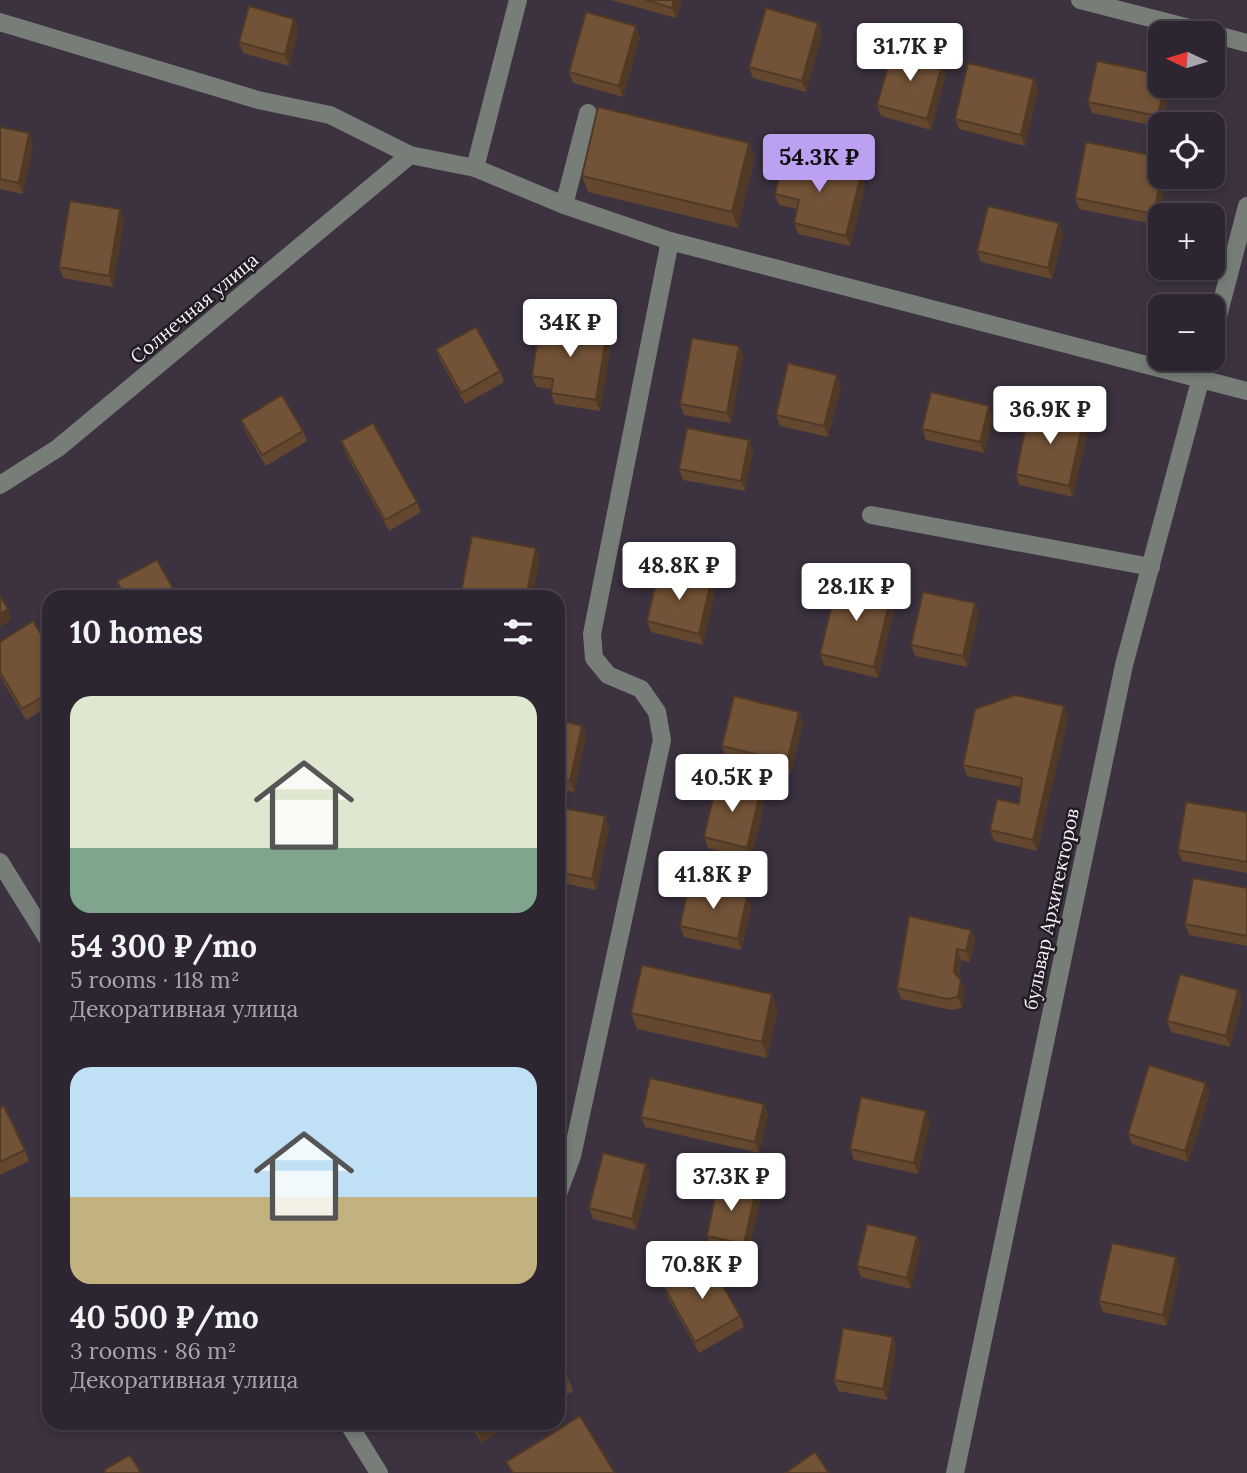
<!DOCTYPE html>
<meta charset="utf-8">
<style>
body{margin:0;font-family:Lora,serif;background:#352e38;color:#f1f3f6;height:100vh;display:flex;flex-direction:column;font-size:26px;white-space:nowrap}
*{box-sizing:border-box;margin:0}
p{font-size:23px;color:#a7a5ab}
.icon{flex:none;width:38px;height:38px;fill:none;stroke:currentColor;stroke-width:2;stroke-linecap:round;stroke-linejoin:round}
.map{position:relative;flex:1;overflow:hidden}
.panel{position:absolute;left:42px;top:590px;width:523px;height:840px;display:flex;flex-direction:column;background:#2d2630;border-radius:21px;box-shadow:0 4px 10px #0003,0 0 0 2px #48434c}
.panel>*{flex:none}
.needle{width:46px;rotate:274deg}
.tools{position:absolute;left:1148px;top:21px;display:grid;gap:14px}
.tools a{display:grid;place-items:center;width:77px;height:77px;border-radius:14px;background:#2d2630;box-shadow:0 4px 10px #0003,0 0 0 2px #48434c;font-size:35px}
.price{position:absolute;translate:-50% -60px;padding:0 16px;border-radius:7px;background:#fff;color:#222;font-size:23px;line-height:46px;filter:drop-shadow(0 2px 4px #0008)}
.price::after{content:'';position:absolute;left:50%;top:42px;width:21px;height:16px;margin-left:-10px;background:inherit;clip-path:polygon(0 0,100% 0,50% 100%)}
.price.selected{background:#bca0f2;color:#111}
ul{padding:0;list-style:none}
li{display:grid;align-content:center;gap:14px;height:371px;padding:0 28px}
li span{display:grid;place-items:center;height:217px;border-radius:21px;color:#555}
li>.icon{margin-inline-start:auto}
span .icon{width:126px;height:126px;fill:#fffc;stroke-width:1}
li b{font-size:30px}
h2{display:flex;justify-content:space-between;align-items:center;height:84px;padding:0 28px;font-size:30px}
.map>svg:first-child{display:block}
.lines{fill:none;stroke-linecap:round;stroke-linejoin:round}
.minor{stroke:#777e78;stroke-width:18}
.wall{fill:#63472f}
.shaded-wall{fill:#503a26}
.building{fill:#735337;stroke:#503a26;stroke-width:2}
.labels{text-anchor:middle;stroke-width:5;stroke-linejoin:round;paint-order:stroke}
.street-label{font-size:19px;fill:#f6eff8;stroke:#201c22}
</style>
<div class="map">
<svg width="1247" height="1473" viewBox="0 0 1247 1473">
<rect width="100%" height="100%" fill="#3c3240"/>
<g class="lines">
<g class="minor">
<polyline points="1080,0 1209,33"/>
<polyline points="0,22 258,100 330,115 410,155 475,168 518,0"/>
<polyline points="1213,34 1247,43"/>
<polyline points="475,168 564,205 670,241 592,634 594,658 608,675 641,689 657,712 662,740 572,1156 558,1194"/>
<polyline points="564,205 588,113"/>
<polyline points="670,241 1247,391"/>
<polyline points="1213,335 1247,206"/>
<polyline points="0,485 58,448 410,155"/>
<polyline points="871,515 1151,567"/>
<polyline points="0,862 49,941"/>
<polyline points="348,1423 379,1473"/>
<polyline points="955,1473 1124,665 1206,359"/>
</g>
</g>
<g class="wall">
<polygon points="611,0 682,0 676,18"/>
<polygon points="294,19 298,30 289,66 243,53 239,42"/>
<polygon points="818,23 822,34 806,92 753,78 749,67"/>
<polygon points="640,37 623,97 573,83 569,72"/>
<polygon points="946,73 931,130 881,116 877,105"/>
<polygon points="1034,79 1038,90 1025,146 959,129 955,119"/>
<polygon points="1170,86 1162,124 1160,124 1160,127 1092,113 1088,102"/>
<polygon points="0,127 33,144 23,194 0,189"/>
<polygon points="749,143 754,159 738,228 588,192 582,176"/>
<polygon points="1160,157 1158,225 1079,209 1075,198"/>
<polygon points="861,175 865,186 850,246 798,234 794,223 797,209 779,205 775,194"/>
<polygon points="120,209 124,220 113,287 63,278 59,267"/>
<polygon points="1063,234 1052,279 981,262 977,251"/>
<polygon points="607,332 611,343 600,411 555,404 551,393 551,389 536,387 532,376"/>
<polygon points="739,346 743,357 731,423 684,415 680,404"/>
<polygon points="436,349 500,371 504,382 465,404 440,360"/>
<polygon points="841,386 828,437 780,426 776,415"/>
<polygon points="993,417 984,453 926,440 922,429"/>
<polygon points="241,420 303,431 307,441 266,466 245,431"/>
<polygon points="1088,429 1073,497 1019,485 1016,474"/>
<polygon points="749,440 753,450 745,491 683,480 679,469"/>
<polygon points="341,441 417,502 421,512 389,531 345,452"/>
<polygon points="540,558 532,597 462,597 461,592"/>
<polygon points="892,591 896,602 878,678 824,665 820,654"/>
<polygon points="715,592 703,645 651,632 647,621"/>
<polygon points="975,603 979,614 967,667 915,656 911,645"/>
<polygon points="0,642 49,647 49,706 26,720 0,676"/>
<polygon points="1064,706 1068,717 1037,851 994,841 990,830 1019,804 1021,787 967,776 963,765"/>
<polygon points="799,712 803,723 791,773 726,757 722,746"/>
<polygon points="558,720 582,726 586,736 574,792 558,789"/>
<polygon points="49,731 49,756 44,747 40,736"/>
<polygon points="765,801 751,859 708,848 704,837"/>
<polygon points="558,807 605,816 609,827 596,890 558,882"/>
<polygon points="1247,812 1247,873 1182,861 1178,850"/>
<polygon points="1247,888 1247,946 1189,935 1185,924"/>
<polygon points="747,897 751,908 741,950 684,937 680,926"/>
<polygon points="971,930 975,941 970,962 961,960 959,977 965,991 962,1008 951,1010 901,999 897,988"/>
<polygon points="1238,990 1242,1001 1230,1047 1171,1032 1167,1021"/>
<polygon points="772,994 778,1010 767,1058 637,1029 631,1013"/>
<polygon points="1210,1094 1188,1162 1132,1144 1128,1134"/>
<polygon points="764,1104 768,1115 759,1153 645,1127 641,1117"/>
<polygon points="0,1108 25,1150 29,1161 0,1175"/>
<polygon points="930,1122 918,1174 854,1160 850,1149"/>
<polygon points="646,1164 650,1175 636,1230 593,1219 589,1208"/>
<polygon points="756,1190 760,1201 748,1255 711,1247 707,1236"/>
<polygon points="917,1236 921,1247 911,1289 861,1277 857,1266"/>
<polygon points="1176,1257 1180,1268 1167,1326 1103,1312 1099,1301"/>
<polygon points="663,1285 740,1316 744,1327 699,1353 667,1296"/>
<polygon points="893,1337 896,1348 887,1400 838,1391 834,1380"/>
<polygon points="558,1361 569,1380 573,1391 558,1400"/>
<polygon points="469,1423 512,1423 482,1443"/>
</g>
<g class="shaded-wall">
<polygon points="674,0 682,0 676,18 672,8"/>
<polygon points="294,19 298,30 289,66 285,55"/>
<polygon points="818,23 822,34 806,92 802,81"/>
<polygon points="636,26 640,37 623,97 619,86"/>
<polygon points="943,62 946,73 931,130 927,119"/>
<polygon points="1034,79 1038,90 1025,146 1021,135"/>
<polygon points="1164,86 1170,86 1162,124 1161,124 1158,116"/>
<polygon points="29,133 33,144 23,194 19,183"/>
<polygon points="749,143 754,159 738,228 732,212"/>
<polygon points="861,175 865,186 850,246 846,236"/>
<polygon points="1161,177 1167,177 1158,225 1154,214"/>
<polygon points="120,209 124,220 113,287 109,276"/>
<polygon points="1059,223 1063,234 1052,279 1048,268"/>
<polygon points="607,332 611,343 600,411 596,400"/>
<polygon points="739,346 743,357 731,423 727,413"/>
<polygon points="837,375 841,386 828,437 824,426"/>
<polygon points="989,406 993,417 984,453 980,442"/>
<polygon points="1084,418 1088,429 1073,497 1069,486"/>
<polygon points="749,440 753,450 745,491 741,481"/>
<polygon points="536,548 540,558 532,597 526,597"/>
<polygon points="711,581 715,592 703,645 699,634"/>
<polygon points="892,591 896,602 878,678 874,667"/>
<polygon points="975,603 979,614 967,667 963,656"/>
<polygon points="8,609 12,620 0,627 0,614"/>
<polygon points="1064,706 1068,717 1037,851 1033,840"/>
<polygon points="799,712 803,723 791,773 787,762"/>
<polygon points="582,726 586,736 574,792 570,781"/>
<polygon points="761,790 765,801 751,859 747,848"/>
<polygon points="605,816 609,827 596,890 592,879"/>
<polygon points="747,897 751,908 741,950 738,939"/>
<polygon points="971,930 975,941 970,962 966,951"/>
<polygon points="957,949 961,960 958,983 954,972"/>
<polygon points="961,980 965,991 962,1008 958,997"/>
<polygon points="1238,990 1242,1001 1230,1047 1226,1036"/>
<polygon points="772,994 778,1010 767,1058 762,1042"/>
<polygon points="1206,1083 1210,1094 1188,1162 1185,1151"/>
<polygon points="764,1104 768,1115 759,1153 755,1142"/>
<polygon points="926,1111 930,1122 918,1174 914,1163"/>
<polygon points="646,1164 650,1175 636,1230 632,1219"/>
<polygon points="756,1190 760,1201 748,1255 744,1244"/>
<polygon points="917,1236 921,1247 911,1289 907,1278"/>
<polygon points="1176,1257 1180,1268 1167,1326 1163,1315"/>
<polygon points="893,1337 896,1348 887,1400 883,1389"/>
<polygon points="492,1423 512,1423 482,1443 478,1432"/>
</g>
<g class="building">
<polygon points="646,0 674,0 672,8"/>
<polygon points="249,6 294,19 285,55 239,42"/>
<polygon points="766,8 818,23 802,81 749,67"/>
<polygon points="586,12 636,26 619,86 569,72"/>
<polygon points="893,48 943,62 927,119 877,105"/>
<polygon points="1097,61 1160,74 1160,86 1164,86 1158,116 1088,102"/>
<polygon points="968,63 1034,79 1021,135 955,119"/>
<polygon points="598,107 749,143 732,212 582,176"/>
<polygon points="0,127 29,133 19,183 0,179"/>
<polygon points="1086,142 1160,157 1160,177 1161,177 1154,214 1075,198"/>
<polygon points="784,156 861,175 846,236 794,223 799,200 775,194"/>
<polygon points="70,201 120,209 109,276 59,267"/>
<polygon points="988,206 1059,223 1048,268 977,251"/>
<polygon points="540,322 607,332 596,400 551,393 553,379 532,376"/>
<polygon points="476,327 500,371 461,393 436,349"/>
<polygon points="692,338 739,346 727,413 680,404"/>
<polygon points="788,363 837,375 824,426 776,415"/>
<polygon points="931,392 989,406 980,442 922,429"/>
<polygon points="282,395 303,431 262,455 241,420"/>
<polygon points="1030,406 1084,418 1069,486 1016,474"/>
<polygon points="373,423 417,502 385,520 341,441"/>
<polygon points="687,428 749,440 741,481 679,469"/>
<polygon points="472,536 536,548 526,597 484,597 461,592"/>
<polygon points="157,560 178,597 125,597 117,581"/>
<polygon points="659,570 711,581 699,634 647,621"/>
<polygon points="838,579 892,591 874,667 820,654"/>
<polygon points="923,592 975,603 963,656 911,645"/>
<polygon points="0,596 8,609 0,614"/>
<polygon points="33,621 49,647 49,693 22,709 0,672 0,642"/>
<polygon points="1015,695 1064,706 1033,840 990,830 997,799 1019,804 1022,778 963,765 975,709"/>
<polygon points="734,696 799,712 787,762 722,746"/>
<polygon points="558,720 582,726 570,781 558,779"/>
<polygon points="49,731 49,752 40,736"/>
<polygon points="717,780 761,790 747,848 704,837"/>
<polygon points="1186,802 1247,812 1247,862 1178,850"/>
<polygon points="558,807 605,816 592,879 558,872"/>
<polygon points="1193,878 1247,888 1247,936 1185,924"/>
<polygon points="689,884 747,897 738,939 680,926"/>
<polygon points="909,916 971,930 966,951 957,949 954,972 961,980 958,997 947,999 897,988"/>
<polygon points="642,965 772,994 762,1042 631,1013"/>
<polygon points="1180,974 1238,990 1226,1036 1167,1021"/>
<polygon points="1149,1065 1206,1083 1185,1151 1128,1134"/>
<polygon points="650,1078 764,1104 755,1142 641,1117"/>
<polygon points="861,1097 926,1111 914,1163 850,1149"/>
<polygon points="4,1106 25,1150 0,1162 0,1108"/>
<polygon points="603,1153 646,1164 632,1219 589,1208"/>
<polygon points="718,1182 756,1190 744,1244 707,1236"/>
<polygon points="867,1224 917,1236 907,1278 857,1266"/>
<polygon points="1112,1243 1176,1257 1163,1315 1099,1301"/>
<polygon points="708,1259 740,1316 695,1342 663,1285"/>
<polygon points="843,1328 893,1337 883,1389 834,1380"/>
<polygon points="558,1361 569,1380 558,1386"/>
<polygon points="580,1416 615,1473 513,1473 506,1462"/>
<polygon points="472,1423 492,1423 478,1432"/>
<polygon points="815,1452 829,1473 785,1473"/>
<polygon points="130,1455 141,1473 106,1473 104,1470"/>
</g>
<g class="labels">
<g class="street-label">
<text transform="translate(194 308) rotate(-40)" y="7">Солнечная улица</text>
<text transform="translate(1051 909) rotate(-78)" y="7">бульвар Архитекторов</text>
</g>
</g>
</svg>
<div class="tools">
<a><svg class="needle" viewBox="-14 -14 28 28"><path d="M0-13l5 13h-10z" fill="#e53935"/><path d="M0 13l5-13h-10z" fill="#a7a5ab"/></svg></a>
<a><svg class="icon" aria-label="locate" viewBox="0 0 24 24"><circle cx="12" cy="12" r="6"/><path d="M12 2v4M12 18v4M2 12h4M18 12h4"/></svg></a>
<a>+</a>
<a>−</a>
</div>
<b class="price" style="left:910px;top:83px">31.7K ₽</b>
<b class="price selected" style="left:819px;top:194px">54.3K ₽</b>
<b class="price" style="left:570px;top:359px">34K ₽</b>
<b class="price" style="left:1050px;top:446px">36.9K ₽</b>
<b class="price" style="left:679px;top:602px">48.8K ₽</b>
<b class="price" style="left:856px;top:623px">28.1K ₽</b>
<b class="price" style="left:732px;top:814px">40.5K ₽</b>
<b class="price" style="left:713px;top:911px">41.8K ₽</b>
<b class="price" style="left:731px;top:1213px">37.3K ₽</b>
<b class="price" style="left:702px;top:1301px">70.8K ₽</b>
<section class="panel">
<h2>10 homes<svg class="icon" aria-label="filters" viewBox="0 0 24 24"><path d="M4 7h16M4 17h16"/><circle cx="9" cy="7" r="2"/><circle cx="15" cy="17" r="2"/></svg></h2>
<ul>
<li><span style="background:linear-gradient(#dfe7d0 70%,#7fa58c 0)"><svg class="icon" aria-label="home" viewBox="0 0 24 24"><path d="M3 11l9-7 9 7M6 9v11h12V9"/></svg></span><div><b>54 300 ₽/mo</b><p>5 rooms · 118 m²</p><p>Декоративная улица</p></div></li>
<li><span style="background:linear-gradient(#bfe0f5 60%,#c2b280 0)"><svg class="icon" aria-label="home" viewBox="0 0 24 24"><path d="M3 11l9-7 9 7M6 9v11h12V9"/></svg></span><div><b>40 500 ₽/mo</b><p>3 rooms · 86 m²</p><p>Декоративная улица</p></div></li>
</ul>
</section>
</div>
